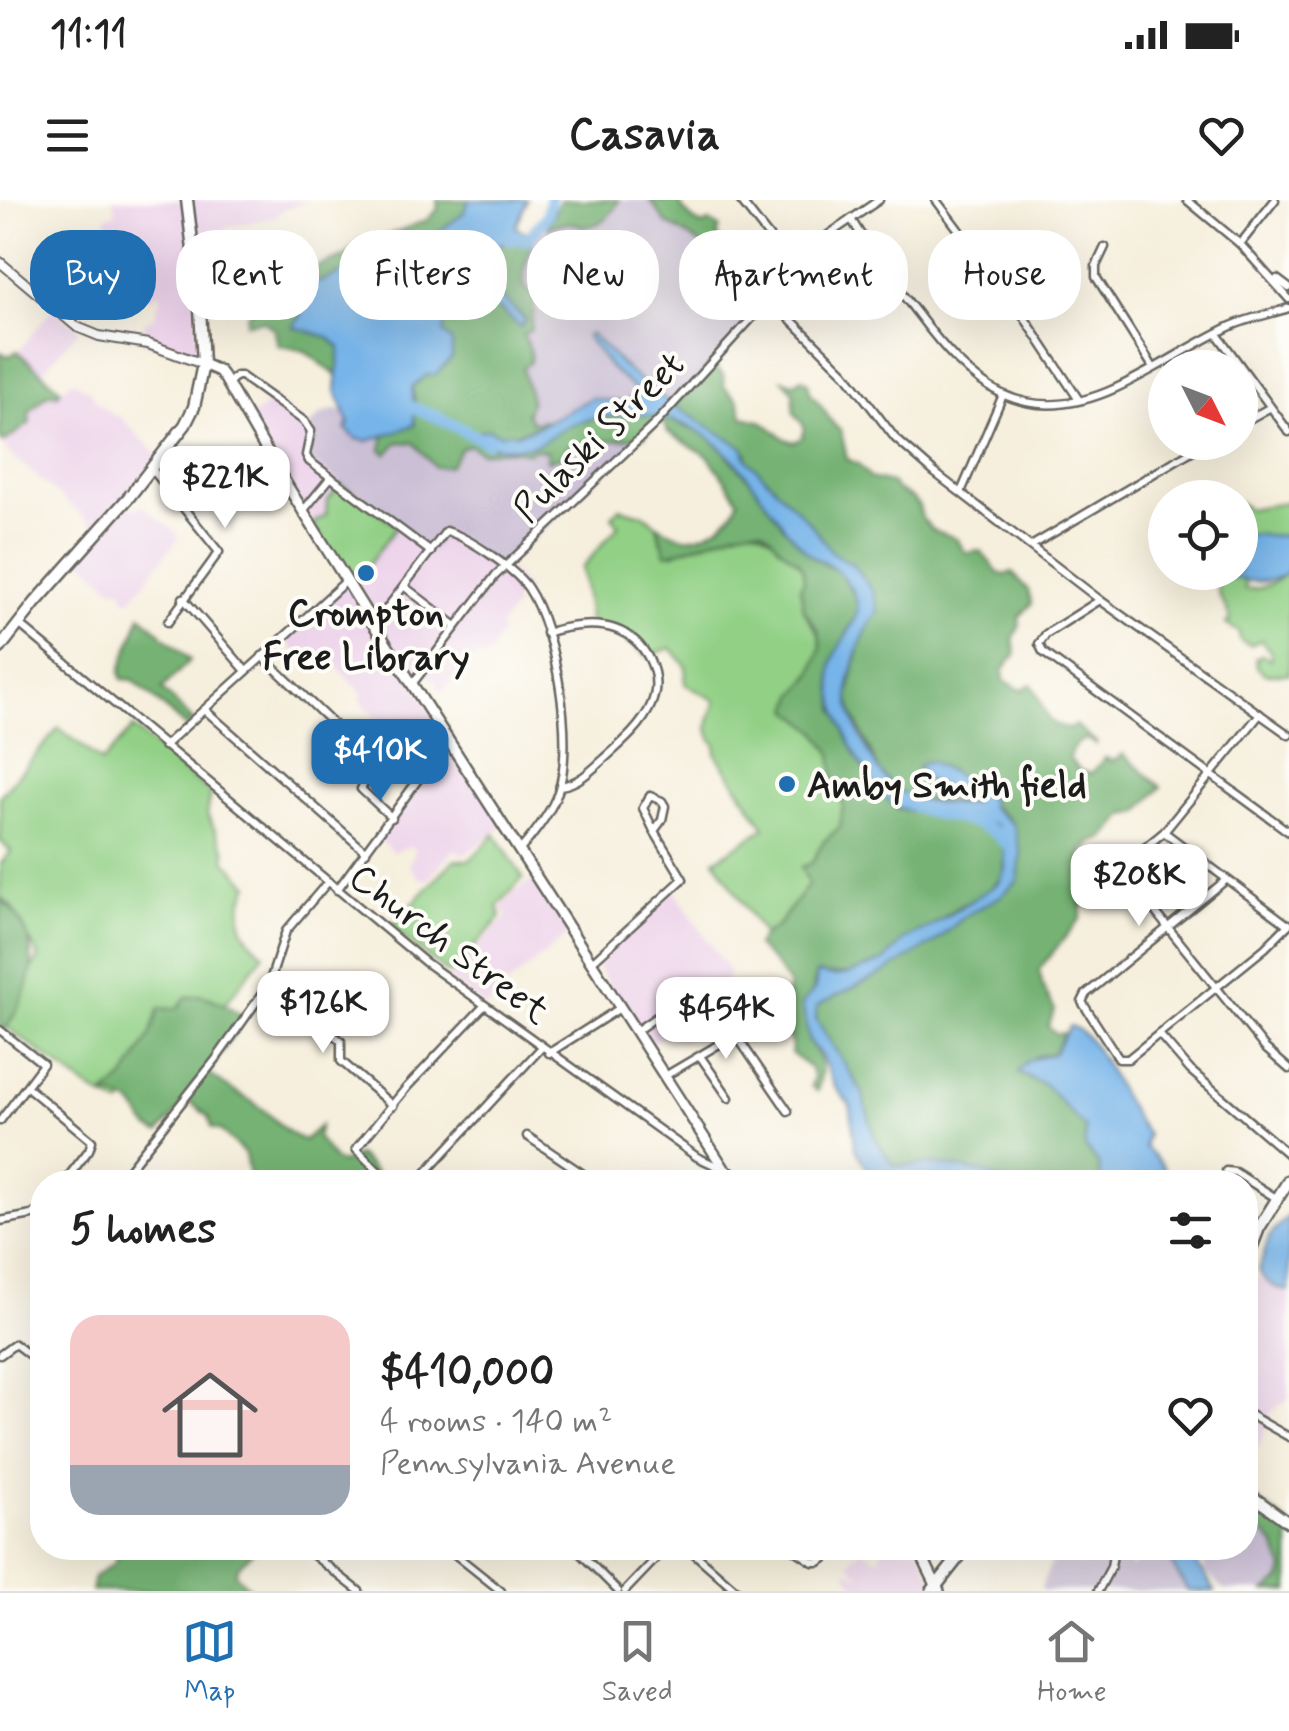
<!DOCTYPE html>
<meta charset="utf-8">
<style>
body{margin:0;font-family:Mynerve,sans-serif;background:#f2f2f2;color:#222;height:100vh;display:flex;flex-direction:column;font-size:38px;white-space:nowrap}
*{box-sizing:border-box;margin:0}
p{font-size:32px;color:#767676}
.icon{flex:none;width:55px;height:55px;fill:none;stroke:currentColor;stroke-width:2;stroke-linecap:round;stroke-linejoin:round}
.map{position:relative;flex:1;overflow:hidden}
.details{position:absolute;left:30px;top:970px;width:1228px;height:390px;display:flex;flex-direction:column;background:#fff;border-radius:40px;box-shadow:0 10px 40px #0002}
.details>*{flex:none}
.top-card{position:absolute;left:30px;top:30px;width:1230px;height:90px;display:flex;gap:20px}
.needle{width:65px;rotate:132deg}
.tools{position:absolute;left:1148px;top:150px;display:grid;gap:20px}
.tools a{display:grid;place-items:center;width:110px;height:110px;border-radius:50%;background:#fff;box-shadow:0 10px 40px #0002;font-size:50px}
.price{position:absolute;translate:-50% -85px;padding:0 22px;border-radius:20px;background:#fff;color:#222;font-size:32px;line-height:65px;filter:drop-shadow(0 2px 5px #0008)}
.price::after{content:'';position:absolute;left:50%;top:60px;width:30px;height:22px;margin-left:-15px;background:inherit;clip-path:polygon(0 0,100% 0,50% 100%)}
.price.active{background:#1f6fb2;color:#fff}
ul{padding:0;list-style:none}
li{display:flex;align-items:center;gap:30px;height:250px;padding:0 40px}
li+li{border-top:2px solid #e0e0e0}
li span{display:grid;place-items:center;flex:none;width:280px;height:200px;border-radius:30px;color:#555}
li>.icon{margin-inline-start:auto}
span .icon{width:120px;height:120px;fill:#fffc;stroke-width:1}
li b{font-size:42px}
h2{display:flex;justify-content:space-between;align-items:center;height:120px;padding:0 40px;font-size:42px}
.pill{padding:0 35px;border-radius:40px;background:#fff;box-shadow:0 10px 40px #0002;font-size:35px;line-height:90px}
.pill.active{background:#1f6fb2;color:#fff}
.status{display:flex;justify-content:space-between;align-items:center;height:70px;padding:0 50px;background:#fff;direction:ltr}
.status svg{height:28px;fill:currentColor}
header{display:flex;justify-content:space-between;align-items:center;height:130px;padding:0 40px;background:#fff;font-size:45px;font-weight:700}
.tabs{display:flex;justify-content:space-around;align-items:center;height:140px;border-top:2px solid #e0e0e0;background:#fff;font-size:28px;color:#767676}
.tabs a{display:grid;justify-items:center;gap:5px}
.tabs .active{color:#1f6fb2}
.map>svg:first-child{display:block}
.built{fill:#ecd1ea}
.industrial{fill:#cbbfd5}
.green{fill:#92d086;stroke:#577651;stroke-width:2.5}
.forest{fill:#75b273;stroke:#486748;stroke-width:2.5}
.water{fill:#76b4e9;stroke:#496882;stroke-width:2.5}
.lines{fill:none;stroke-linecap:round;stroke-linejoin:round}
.river{stroke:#76b4e9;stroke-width:12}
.minor-casing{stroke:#686660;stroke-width:11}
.tertiary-casing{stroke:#686660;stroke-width:12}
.secondary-casing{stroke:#686660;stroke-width:14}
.primary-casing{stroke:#686660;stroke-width:15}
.minor{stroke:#fff;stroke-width:6}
.tertiary{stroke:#fff;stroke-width:8}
.secondary{stroke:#fff;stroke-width:9}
.primary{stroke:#fff;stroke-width:10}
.poi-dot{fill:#1f6fb2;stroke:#fdfcf7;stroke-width:4}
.labels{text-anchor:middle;stroke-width:8;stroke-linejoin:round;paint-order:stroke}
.street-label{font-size:38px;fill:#1c1c1c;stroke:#fdfcf7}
.poi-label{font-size:38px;font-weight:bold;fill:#1c1c1c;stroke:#fdfcf7}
</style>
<div class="status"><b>11:11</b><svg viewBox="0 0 49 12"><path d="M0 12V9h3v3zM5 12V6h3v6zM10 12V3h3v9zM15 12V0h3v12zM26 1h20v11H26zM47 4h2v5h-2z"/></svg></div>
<header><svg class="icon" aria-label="menu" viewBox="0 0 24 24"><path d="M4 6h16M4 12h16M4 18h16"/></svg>Casavia<svg class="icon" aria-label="heart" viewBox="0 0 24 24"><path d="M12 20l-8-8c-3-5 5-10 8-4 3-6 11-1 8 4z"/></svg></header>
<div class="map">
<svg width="1289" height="1391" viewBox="0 0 1289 1391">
<rect width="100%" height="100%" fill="#fdfcf7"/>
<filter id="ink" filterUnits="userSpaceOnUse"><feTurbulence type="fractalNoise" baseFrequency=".01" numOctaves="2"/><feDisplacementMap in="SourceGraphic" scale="20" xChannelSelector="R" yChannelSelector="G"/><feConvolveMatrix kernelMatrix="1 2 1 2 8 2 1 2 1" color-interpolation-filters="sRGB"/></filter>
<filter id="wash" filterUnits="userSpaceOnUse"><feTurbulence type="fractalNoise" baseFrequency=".0048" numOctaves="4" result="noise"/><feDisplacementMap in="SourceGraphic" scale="40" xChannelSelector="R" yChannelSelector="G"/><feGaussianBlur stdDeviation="2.25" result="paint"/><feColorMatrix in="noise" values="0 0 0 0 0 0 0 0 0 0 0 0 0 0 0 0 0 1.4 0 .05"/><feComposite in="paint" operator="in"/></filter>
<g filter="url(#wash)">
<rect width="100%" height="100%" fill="#f6efdd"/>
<g class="built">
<polygon points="113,0 309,0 283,10 275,17 229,27 211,38 193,40 198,157 195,158 143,142 145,121 154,117 161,95 158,93 150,99 124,96 123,76 128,66 119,28 105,23 107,16 116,14"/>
<polygon points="53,108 79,129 42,173 18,152"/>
<polygon points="72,180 91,192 95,200 114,216 119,216 158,255 123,302 136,309 141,305 177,333 178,339 130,401 123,396 123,388 112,387 77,356 98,329 8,252 3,243 26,228 29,212 43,196 49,193 57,195"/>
<polygon points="270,197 309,227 341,284 327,301 326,315 313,323 248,218 262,210"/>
<polygon points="397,326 447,331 508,368 527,389 513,399 515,406 499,427 502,432 489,455 485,458 478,455 442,491 437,487 438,481 423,473 414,484 503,626 464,655 454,649 428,680 419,678 409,665 416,650 410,646 393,652 378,639 422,574 360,499 363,494 328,458 321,459 310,450 299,456 284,437 346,376 367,367"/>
<polygon points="536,677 571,732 499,792 487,808 448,779 507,716 501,708 515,692"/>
<polygon points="674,690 730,773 722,784 728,800 717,810 710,811 702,826 687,833 682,841 670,832 646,846 594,761"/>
<polygon points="1245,1074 1259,1078 1289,1094 1289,1198 1271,1212 1260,1243 1245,1259"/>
<polygon points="862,1348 874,1358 886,1360 879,1356 884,1348 918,1348 939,1391 858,1391 846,1372 850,1371 860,1377 849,1362"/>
</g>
<g class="industrial">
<polygon points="619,0 650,0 658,15 710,50 739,78 772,41 795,71 674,206 587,137 610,168 637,191 626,203 604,198 546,221 532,222 526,213 523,180 523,168 531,152 523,140 523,134 535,98 524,86 524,68 532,43 530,34 526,31 533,23 543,31 560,23 578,23 584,27 601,24 611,16"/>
<polygon points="333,210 344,211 368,241 384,235 381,239 414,243 435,267 455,264 460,249 469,245 481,252 543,249 547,251 547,260 569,245 643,237 503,368 447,331 432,351 307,257 309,227 320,215"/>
<polygon points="1245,1313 1274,1344 1285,1370 1281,1380 1266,1391 1223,1390 1205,1371 1204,1363 1194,1355 1191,1348 1245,1348"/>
<polygon points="1066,1348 1132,1348 1131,1369 1140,1356 1140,1348 1162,1348 1188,1391 1044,1391 1041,1388 1043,1382 1054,1357 1057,1359"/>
</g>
<g class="green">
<polygon points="341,284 397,326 367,367 346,376 313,323 326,315 327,301"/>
<polygon points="1289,302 1289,336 1240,336 1240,303 1248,309"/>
<path d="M620,308L643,314L657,325L660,340L671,354L749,327C765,329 796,356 804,370C805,383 800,398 804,410C808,423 821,430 821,445C820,470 798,487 791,509L817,532L832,554L844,613L840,627L823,642L806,673L809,684L777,726L764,736L715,660L765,628L716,554V544C702,531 710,518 716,501L685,484L686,466L671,448L647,456L614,429L590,427L582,368L619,325L612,316Z"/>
<path d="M1289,370V474H1265L1257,467L1256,458L1262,455L1271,459V452L1261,440L1250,445L1240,440L1239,432L1226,424L1230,420C1228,405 1216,398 1217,382L1232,377L1245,380V389C1263,390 1276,383 1289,370Z"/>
<path d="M59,528L102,562L133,528L211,594L207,614L226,652L225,660L249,685C234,715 239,733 264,754L208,826L120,905L92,891L0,822L39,757L12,707L0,697V665L11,651L0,641V596Z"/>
<polygon points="495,634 523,678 498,706 501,717 451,773 447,773 391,727 454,660 470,660"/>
</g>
<g class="forest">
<polygon points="437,0 469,0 464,14 426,41 401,52 380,53 354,68 305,88 292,103 302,113 294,127 328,137 340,147 337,176 305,151 278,145 274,129 263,121 246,123 247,115 257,106 256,90 285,85 297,74 344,57 360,40 369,43 427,20 438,9"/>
<path d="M560,0H619C610,18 603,24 584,27C573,20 560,23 548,28Z"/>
<path d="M650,0H679C681,10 693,22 703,25L709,22L720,28L717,35C722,47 744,62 757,58L739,79L710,50L665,22Z"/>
<path d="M509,39H530L532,43L524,68V86L535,98L531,130L523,135L531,152L530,162L523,168C523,185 537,197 526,213L532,222L546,220C527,234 499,236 476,243L510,247L533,245L570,225L601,217L637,214L663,217L705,235L720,247L755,286L783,326L814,358L840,373L856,397L859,410L834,458L835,510L898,609L969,616L982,623L990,621C1006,633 1006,657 1004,676L982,696L958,707L930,727L904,740L884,761L849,774L815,775L808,841C824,858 824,870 817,891L811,886L814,878L811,869L791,853C795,836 782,834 772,823L783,810L789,785L773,762L756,746L762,736L777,727L809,684L801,667L812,663L823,642L840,627L843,604L834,584L832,554L817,532L790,509L795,495L811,476L821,447L819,432L804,410L800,387L804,381C804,364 797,360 784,351C776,346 772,334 762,329C747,322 687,351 666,354L657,325C664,328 672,334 680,336C701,343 735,320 738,299L709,257L668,232L661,219L643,237L569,245L564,256L547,261V251L533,249L529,253L514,250L481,252L469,245L460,249C452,264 453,268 435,267L414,243L398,242L387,254L381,250L384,235L407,225L413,226L415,201L412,187C439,165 437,134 449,104L477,91L522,126L525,119L485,82C485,65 493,46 509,39Z"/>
<polygon points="17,151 61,190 57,195 49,193 29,212 30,223 3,243 0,238 0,152 9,156"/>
<path d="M711,165L723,175L724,187L738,200L743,217L763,222L785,239L794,242L802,238L804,226L794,213L793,191L783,180L795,183L802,178C811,183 808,187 811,195C825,205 827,222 841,231L847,259L858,264L870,278L891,283L897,290L913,299L919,306L922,318L933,330L956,338L966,353L981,351L998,373L1005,375L1012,372L1028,390L1032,404L1019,417L1020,425L1013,440L1016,454L1003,470L1004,480L1021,490L1031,484C1046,502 1039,526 1070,529L1075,525L1096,542V544L1087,539C1077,541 1069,550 1070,560L1080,570L1091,574L1105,558L1114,561L1123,554L1161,587L1139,612L1125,615L1105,638L1093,642L1083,652L1082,665L1103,682L1082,706L1081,718L1039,769L1043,787L1055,810L1048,826L1056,834L1064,833L1053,854L1036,856L1020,874L1045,885L1086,928L1085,947L1099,964L1101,982H1002L985,973L935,964L897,966L891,963L874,936L862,892L822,833L816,819L817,807L822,803L935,742L965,716L1001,696L1017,681L1021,654L1009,619C981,602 958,565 924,562L937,586L970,597L974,603L916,599L897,590L881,574L853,514L848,496L859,448L869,422L852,364L833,353L748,260L747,253L674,206Z"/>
<polygon points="141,415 190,460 162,489 193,521 186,527 133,480 122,479 120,471"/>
<path d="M0,699C47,737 36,788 3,832L0,829Z"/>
<path d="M201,795C213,798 236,810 245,817L208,872C221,886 241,894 257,905C275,916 282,933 304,940L320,926L317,937L335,961L342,963L358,955L385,982H250L245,954L220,930L212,928L209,917L187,900L159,933C143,928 142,914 132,904L112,895L102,897L125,878L150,836L159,808L177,809L186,797Z"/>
<polygon points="1245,1291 1289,1324 1289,1391 1266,1391 1281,1380 1284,1369 1274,1344 1245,1313"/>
<polygon points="118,1348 256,1348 237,1368 236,1374 252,1391 91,1391 94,1377 115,1362"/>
</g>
<g class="water">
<path d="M469,0H527L516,27L532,37L501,43C492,54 484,68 485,82L526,120L521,127L477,91L449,104L443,132L452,142V158L435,175H427L412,187L415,225L368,241L356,239L346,229L349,223L336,191L340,147L328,137L293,127L302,114L292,102L305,88L354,68L380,52H401L426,41L463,14Z"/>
<path d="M591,134L629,172L674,206L743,247L748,260L811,324L833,353L852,364L873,391L878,412C863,429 847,476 849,498C851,523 878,578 899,591C917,603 952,606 973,603L970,597L928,581L917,567L929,561L970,582L990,599L991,607L1014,625L1021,654L1018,681L1001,696L965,716L935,742L882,774L822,803L817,807L816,819L862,892L874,936L891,963L897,966L935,964L985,973L1002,982C971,982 891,982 866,967L855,947L850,905L835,887L820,853L809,841L802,804L815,789L817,773L834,776L849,774L884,761L904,740L930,727L999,683L1005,668L1003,639L996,625C992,622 988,623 983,623C980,623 972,617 969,616C951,611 908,615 895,606C863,582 820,497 834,458C839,441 860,422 857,404C855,389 839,370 826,363C819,359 818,361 812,356C772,322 752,268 708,237C668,210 614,209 570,225C558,229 549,240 537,244C520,250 486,249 471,239L476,232L488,229L501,235L508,232L517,234L535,228L592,198L626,203L637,191L610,168L586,136Z"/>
<path d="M1240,334L1289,336V371C1267,388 1244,382 1219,373L1240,372Z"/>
<path d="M1070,826C1097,831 1124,910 1147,934L1145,947L1161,963L1172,982H1101L1099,964L1085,947V928L1045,885L1018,872L1028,860L1053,854Z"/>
<path d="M1289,1015V1091C1277,1090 1262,1081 1259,1070L1269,1037Z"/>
<polygon points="1162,1348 1187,1348 1215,1391 1188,1391"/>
</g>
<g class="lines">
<g class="river">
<polyline points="507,38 527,40 547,16 550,0"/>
<polyline points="400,203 433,215 487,242"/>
<path d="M904,600C936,624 983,610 1009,647"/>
</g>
</g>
</g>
<g filter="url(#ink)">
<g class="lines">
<defs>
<g id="minor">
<polyline points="740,0 796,71"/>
<polyline points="936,0 1018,108 1079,200"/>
<polyline points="1187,0 1240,44 1289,99"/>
<path d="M851,19C871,52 893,83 917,113C971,185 1022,231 1116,188C1155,170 1191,145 1231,126C1249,118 1270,114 1289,108"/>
<polyline points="1240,44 1275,0"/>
<polyline points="1105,47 1096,66 1096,77 1153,167"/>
<polyline points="1277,79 1289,88"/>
<polyline points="770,99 845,173 895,238 935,273 1100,400 1289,535"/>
<polyline points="1217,134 1289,232"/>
<polyline points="228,184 236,176 241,176 304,221 311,231 306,255 309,261 431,352"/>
<polyline points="1240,224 1269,208"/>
<polyline points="152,269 219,352 168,422"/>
<polyline points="961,292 1003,195"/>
<polyline points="303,311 331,277"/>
<polyline points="1031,346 1207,242"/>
<polyline points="405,387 456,426"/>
<polyline points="183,398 246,471"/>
<polyline points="1100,400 1046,434 1039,444 1043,452 1289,632"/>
<polyline points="19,424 425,762 697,957 723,969"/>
<path d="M374,425L446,331C468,337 515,369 528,388C556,430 575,544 558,592C551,613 534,634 520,650"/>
<path d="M546,433C566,426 595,422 615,429C646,440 664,475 651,505C642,526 622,543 605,558C592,570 578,584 560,586"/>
<polyline points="262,456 375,564 361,589 392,618"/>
<polyline points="413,483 495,376 656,223 828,35 879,0"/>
<polyline points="205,510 366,652"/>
<polyline points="1260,514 1164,632 1120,668 1265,848 1289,869"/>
<polyline points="164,546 346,381"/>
<polygon points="650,596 662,601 665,606 662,620 654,631 643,608"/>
<polyline points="1164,632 1288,725"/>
<polyline points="1226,680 1086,794 1082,802 1119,859 1128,859 1265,748 1289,724"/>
<polyline points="337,690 448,539"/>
<polyline points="592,762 683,679 654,631"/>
<polyline points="270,781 341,841 341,861 393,906"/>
<polyline points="0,830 43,864 0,921"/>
<polyline points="636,831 701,786"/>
<polyline points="1159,834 1190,870 1289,955"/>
<polyline points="736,835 788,911"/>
<polyline points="549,853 620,808"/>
<polyline points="700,856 729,898"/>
<polyline points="665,876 767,816"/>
<polyline points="27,887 92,941 89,950 64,982"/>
<polyline points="527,936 595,982"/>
<polyline points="131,968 151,982"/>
<polyline points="1226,971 1235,972 1276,998"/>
<polyline points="119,982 216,859 269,784 286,731 327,683"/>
<polyline points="389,982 356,949 407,887 484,806"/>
<polyline points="417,982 542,847"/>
<polyline points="0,1021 32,1015 42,1008"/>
<polyline points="0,1155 15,1144 42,1165"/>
<polyline points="1245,1212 1289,1237"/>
<polyline points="310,1348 312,1354 359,1391"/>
<polyline points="447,1348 501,1391"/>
<polyline points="575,1348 618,1391"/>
<polyline points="688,1348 737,1391"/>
<polyline points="792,1348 813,1362 820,1362 829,1355 827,1348"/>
<polyline points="625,1391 666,1348"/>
<polyline points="1098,1391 1111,1367 1114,1348"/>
</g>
<polyline id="tertiary" points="0,62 77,127 99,136 148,144 203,164"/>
<g id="secondary">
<polyline points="203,164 219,171 225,179 280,274 374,425 725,970 750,982"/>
<polyline points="1245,1291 1289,1323"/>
<polyline points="918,1348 939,1391"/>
</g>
<g id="primary">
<polyline points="0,448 35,403 129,297 185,225 194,207 203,164 200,108 187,0"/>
<polyline points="1245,1064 1259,1028 1289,980"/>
<polyline points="932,1391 966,1348"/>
</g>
</defs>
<use href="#minor" class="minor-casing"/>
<use href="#tertiary" class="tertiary-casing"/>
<use href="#secondary" class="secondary-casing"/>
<use href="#primary" class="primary-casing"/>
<use href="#minor" class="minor"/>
<use href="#tertiary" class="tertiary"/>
<use href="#secondary" class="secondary"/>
<use href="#primary" class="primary"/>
</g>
</g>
<g class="poi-dot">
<circle cx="366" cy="373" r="10"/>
<circle cx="787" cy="584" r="10"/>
</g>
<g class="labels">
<g class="street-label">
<text transform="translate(598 236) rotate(-45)" y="13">Pulaski Street</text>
<text transform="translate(450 743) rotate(37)" y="13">Church Street</text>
</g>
<g class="poi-label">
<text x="366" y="425">Crompton<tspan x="366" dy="44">Free Library</tspan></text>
<text x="807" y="597" text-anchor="start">Amby Smith field</text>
</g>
</g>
</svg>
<div class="tools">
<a><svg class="needle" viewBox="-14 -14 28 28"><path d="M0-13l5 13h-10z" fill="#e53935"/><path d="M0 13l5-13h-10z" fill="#767676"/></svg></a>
<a><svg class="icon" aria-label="locate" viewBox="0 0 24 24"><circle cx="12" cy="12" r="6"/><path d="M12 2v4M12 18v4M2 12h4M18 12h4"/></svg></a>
</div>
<b class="price" style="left:225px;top:331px">$221K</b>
<b class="price active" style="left:380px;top:604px">$410K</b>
<b class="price" style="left:1139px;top:729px">$208K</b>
<b class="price" style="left:323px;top:856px">$126K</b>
<b class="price" style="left:726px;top:862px">$454K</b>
<div class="top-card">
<a class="pill active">Buy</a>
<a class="pill">Rent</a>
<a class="pill">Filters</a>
<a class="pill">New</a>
<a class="pill">Apartment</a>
<a class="pill">House</a>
</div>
<section class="details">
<h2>5 homes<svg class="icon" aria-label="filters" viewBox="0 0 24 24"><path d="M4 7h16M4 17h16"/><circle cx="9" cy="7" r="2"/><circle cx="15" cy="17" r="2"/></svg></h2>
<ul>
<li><span style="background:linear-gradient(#f6c9c9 75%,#9aa5b1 0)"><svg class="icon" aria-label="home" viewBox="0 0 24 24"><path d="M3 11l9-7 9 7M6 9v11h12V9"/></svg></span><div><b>$410,000</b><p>4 rooms · 140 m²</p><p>Pennsylvania Avenue</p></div><svg class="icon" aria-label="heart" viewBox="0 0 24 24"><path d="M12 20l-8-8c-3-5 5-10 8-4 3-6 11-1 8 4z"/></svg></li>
</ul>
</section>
</div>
<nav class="tabs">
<a class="active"><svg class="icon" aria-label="map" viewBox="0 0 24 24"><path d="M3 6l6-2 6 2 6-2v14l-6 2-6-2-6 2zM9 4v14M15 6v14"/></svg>Map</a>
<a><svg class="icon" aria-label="saved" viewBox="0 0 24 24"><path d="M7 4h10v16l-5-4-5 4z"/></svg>Saved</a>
<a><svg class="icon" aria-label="home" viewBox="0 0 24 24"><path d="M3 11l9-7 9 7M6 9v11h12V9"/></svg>Home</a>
</nav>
